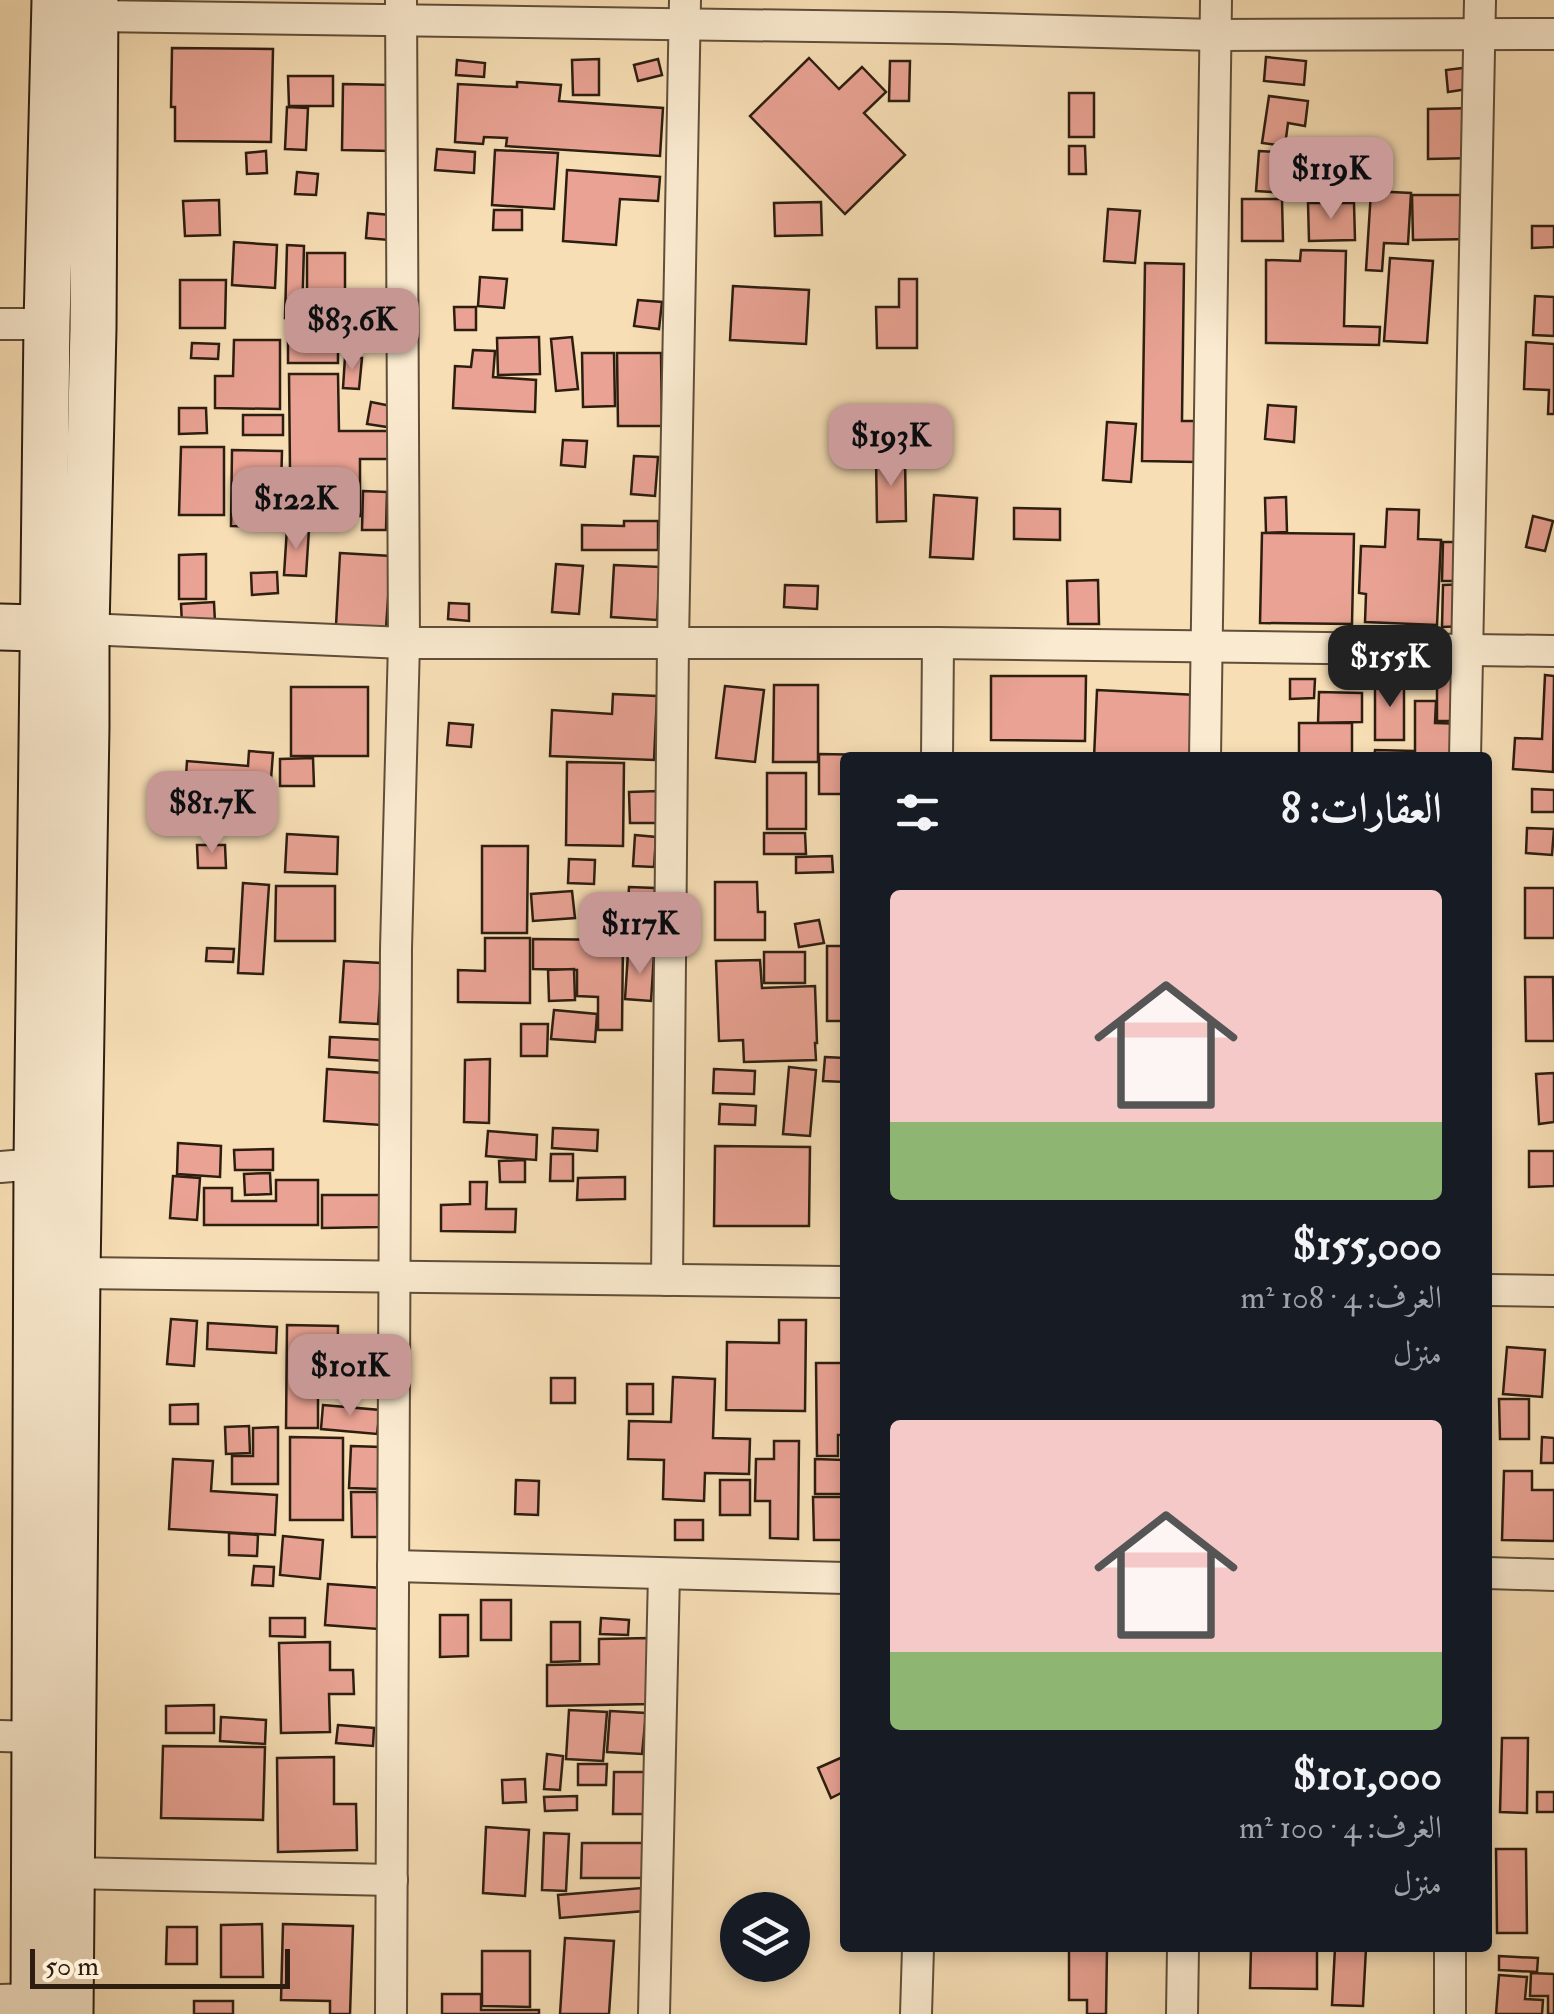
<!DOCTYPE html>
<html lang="ar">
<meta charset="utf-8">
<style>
body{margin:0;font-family:"IM FELL Double Pica",Amiri,serif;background:#20242c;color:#f1f3f6;direction:rtl;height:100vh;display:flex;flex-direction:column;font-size:38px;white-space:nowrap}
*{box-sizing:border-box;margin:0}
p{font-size:32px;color:#9ea1a6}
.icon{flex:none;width:55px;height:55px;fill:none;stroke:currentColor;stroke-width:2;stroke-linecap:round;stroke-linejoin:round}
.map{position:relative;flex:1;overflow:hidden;direction:ltr}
.details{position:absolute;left:840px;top:752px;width:652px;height:1200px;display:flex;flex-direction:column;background:#171b24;border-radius:10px;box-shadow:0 5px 15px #0003;direction:rtl}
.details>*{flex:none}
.fabs{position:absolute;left:720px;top:1892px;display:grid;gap:20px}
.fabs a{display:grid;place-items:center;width:90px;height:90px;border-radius:50%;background:#171b24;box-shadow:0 5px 15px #0003;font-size:50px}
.scale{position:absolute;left:30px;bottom:25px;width:260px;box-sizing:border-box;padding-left:10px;border:5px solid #2d1e10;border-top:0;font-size:28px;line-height:35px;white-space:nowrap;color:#2d1e10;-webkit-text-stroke:8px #faeacf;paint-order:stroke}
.price{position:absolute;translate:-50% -85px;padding:0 22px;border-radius:20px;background:#c59692;color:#111;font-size:32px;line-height:65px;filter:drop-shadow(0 2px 5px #0008)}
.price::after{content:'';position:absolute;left:50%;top:60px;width:30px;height:22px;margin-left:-15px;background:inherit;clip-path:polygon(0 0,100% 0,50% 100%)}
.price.on{background:#222;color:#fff}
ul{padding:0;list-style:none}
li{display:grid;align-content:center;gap:20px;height:530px;padding:0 50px}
li span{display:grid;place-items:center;height:310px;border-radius:10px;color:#555}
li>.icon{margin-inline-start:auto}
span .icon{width:180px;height:180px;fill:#fffc;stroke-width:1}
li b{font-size:42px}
h2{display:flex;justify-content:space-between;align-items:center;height:120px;padding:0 50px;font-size:42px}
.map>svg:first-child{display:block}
.building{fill:#e9a293;stroke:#2d1e10;stroke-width:2.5}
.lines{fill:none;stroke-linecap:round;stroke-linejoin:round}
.street-casing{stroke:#604e39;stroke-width:34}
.secondary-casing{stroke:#2d1e10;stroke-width:49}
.street{stroke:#faeacf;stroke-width:30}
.secondary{stroke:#faeacf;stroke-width:45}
</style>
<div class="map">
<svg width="1554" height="2014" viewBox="0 0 1554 2014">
<rect width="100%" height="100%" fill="#f7deb5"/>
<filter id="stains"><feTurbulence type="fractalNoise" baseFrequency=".002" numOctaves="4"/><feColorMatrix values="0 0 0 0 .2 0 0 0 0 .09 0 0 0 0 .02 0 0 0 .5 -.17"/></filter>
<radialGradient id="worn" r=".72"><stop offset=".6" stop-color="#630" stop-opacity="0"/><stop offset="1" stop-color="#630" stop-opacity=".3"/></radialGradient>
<g class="building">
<polygon points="172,48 273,49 271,142 175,141 175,107 171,107"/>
<polygon points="1266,57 1306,61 1304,85 1264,81"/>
<polygon points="809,58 839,89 862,67 886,92 864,113 905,155 845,214 750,116"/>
<polygon points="599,59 599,95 573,95 572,60"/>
<polygon points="658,59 662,75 638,81 634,65"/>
<polygon points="457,60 485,63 484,77 456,75"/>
<polygon points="890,61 910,61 909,101 889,101"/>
<polygon points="1471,67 1474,88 1448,92 1446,70"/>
<polygon points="288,76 333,76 333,106 289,106"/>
<polygon points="517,82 561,85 559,101 663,108 660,156 506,146 507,138 484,137 483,144 455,142 458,84 517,87"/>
<polygon points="343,84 393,85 392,151 342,150"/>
<rect x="1069" y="93" width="25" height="44"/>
<polygon points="1269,96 1308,101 1305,126 1288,123 1285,146 1262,143"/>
<polygon points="287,107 308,108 306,150 285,149"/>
<polygon points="1474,108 1475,158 1428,159 1428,109"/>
<polygon points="1069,146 1085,146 1086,174 1069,174"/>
<polygon points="437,149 475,152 474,173 435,170"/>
<polygon points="495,150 558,153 554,209 492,205"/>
<polygon points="266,151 267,173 247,174 246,153"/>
<polygon points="1259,151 1304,154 1301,194 1256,191"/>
<polygon points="1356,163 1370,166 1365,193 1351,190"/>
<polygon points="1306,169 1348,170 1348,194 1306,193"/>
<polygon points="567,170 660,177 658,201 620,199 616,245 563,241"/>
<polygon points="297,172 318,174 316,195 295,194"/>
<polygon points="1371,191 1411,193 1408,244 1384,243 1382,271 1366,270"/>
<polygon points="1412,195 1472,195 1472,239 1413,240"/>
<polygon points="1242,199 1282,199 1283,241 1242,241"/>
<polygon points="219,200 220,235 185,236 183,201"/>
<polygon points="821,202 822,235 775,236 774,203"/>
<polygon points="1308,203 1354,203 1355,240 1309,241"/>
<polygon points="1108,209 1140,211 1135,263 1104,261"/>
<polygon points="494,210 522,210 522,230 493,230"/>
<polygon points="368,213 391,215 389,240 366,238"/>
<polygon points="1532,226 1554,226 1554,247 1532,248"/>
<polygon points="234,242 277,245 275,288 232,285"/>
<polygon points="287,245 304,246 302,319 285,318"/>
<polygon points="1301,250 1346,251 1344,326 1380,327 1379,345 1266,343 1266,260 1300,261"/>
<rect x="307" y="253" width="38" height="79"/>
<polygon points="1390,258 1433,261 1427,343 1384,341"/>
<polygon points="1145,263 1184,264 1182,421 1198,421 1197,462 1142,461"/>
<polygon points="480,277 507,279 504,308 478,306"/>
<polygon points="899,279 917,279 917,348 877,348 876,307 899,307"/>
<polygon points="180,280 226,280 225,328 180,328"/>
<polygon points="733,286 809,290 806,344 730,340"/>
<polygon points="1535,296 1554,297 1554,336 1533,335"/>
<polygon points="638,300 662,302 659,329 634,326"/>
<polygon points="454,307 476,307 476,330 455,330"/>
<polygon points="539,337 540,374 498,375 497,338"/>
<polygon points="572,337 578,389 556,391 551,339"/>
<polygon points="234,340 280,340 280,409 215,408 215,376 233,376"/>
<rect x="288" y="342" width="50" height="21"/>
<polygon points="1526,342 1554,344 1554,414 1548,414 1549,390 1524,389"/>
<polygon points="192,343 219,344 218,359 191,358"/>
<polygon points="473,350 495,351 493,377 536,380 535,412 453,408 455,366 471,367"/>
<polygon points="582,353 614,353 615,406 583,407"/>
<polygon points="617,353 661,353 662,426 618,426"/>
<polygon points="345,357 362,358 359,389 343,388"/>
<polygon points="289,374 338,374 339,431 390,431 390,459 360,459 360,516 290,516 290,482 321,482 321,470 290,470"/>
<polygon points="371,402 391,406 387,427 367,424"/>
<polygon points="1268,405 1296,407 1294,442 1265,439"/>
<polygon points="179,408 206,408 207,433 179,434"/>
<rect x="243" y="415" width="40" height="20"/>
<polygon points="857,420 858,445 839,446 838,421"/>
<polygon points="1107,422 1136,424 1131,482 1103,480"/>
<polygon points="563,440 587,441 585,467 561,465"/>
<polygon points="181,447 224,447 224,515 179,515"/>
<polygon points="232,450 282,451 280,527 231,526"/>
<polygon points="634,456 658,457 655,496 631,494"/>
<polygon points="876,457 905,457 906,521 877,522"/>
<polygon points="363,491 387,492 386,530 362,530"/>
<polygon points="934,495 977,498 973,559 930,557"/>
<polygon points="1286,497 1287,532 1266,533 1265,498"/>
<polygon points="1014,508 1060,509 1060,540 1014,539"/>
<polygon points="1387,509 1419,510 1418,539 1441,540 1437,625 1365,622 1366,594 1359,593 1361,546 1385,547"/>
<polygon points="1533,516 1553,521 1545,551 1526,547"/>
<polygon points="624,521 658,521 658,550 582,550 582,525 624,526"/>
<polygon points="287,528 309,529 306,576 284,575"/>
<polygon points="1262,533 1354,534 1352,624 1260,623"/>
<polygon points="1443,542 1468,542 1468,581 1442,581"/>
<polygon points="340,553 391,556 386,628 336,625"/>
<polygon points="206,554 206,599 179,599 179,555"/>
<polygon points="556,564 583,566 579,614 552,612"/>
<polygon points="614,565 660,567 657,620 611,617"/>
<polygon points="277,572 278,593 252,595 251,573"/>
<polygon points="1098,580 1099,624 1068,624 1067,581"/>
<polygon points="1468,584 1468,626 1442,627 1443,585"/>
<polygon points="785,585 818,586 817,609 784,607"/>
<polygon points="214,602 215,623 182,625 181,604"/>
<polygon points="449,603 469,604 469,621 448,619"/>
<polygon points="1545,675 1554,676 1553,772 1513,769 1515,738 1542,739"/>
<polygon points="991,676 1086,676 1085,741 991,740"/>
<rect x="1437" y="676" width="32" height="45"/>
<polygon points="1290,679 1315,679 1314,698 1290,699"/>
<rect x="1375" y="680" width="29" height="60"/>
<polygon points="774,685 818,685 818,762 773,762"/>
<polygon points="725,686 764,690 755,762 716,758"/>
<rect x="291" y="687" width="77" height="69"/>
<polygon points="1097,690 1197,695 1194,758 1094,758"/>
<polygon points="1319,692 1362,693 1362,722 1318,723"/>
<polygon points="613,694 657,696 654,760 550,756 552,710 612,714"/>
<polygon points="1415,701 1436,701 1435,723 1469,724 1468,758 1374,758 1375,750 1415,751"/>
<polygon points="449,723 473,725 471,747 447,745"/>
<rect x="1299" y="723" width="53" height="35"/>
<polygon points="249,751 273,753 267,831 213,827 215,809 184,807 187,761 248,766"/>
<polygon points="819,754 876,755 876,758 845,758 845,794 819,794"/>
<polygon points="313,758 314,786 280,786 280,759"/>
<polygon points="567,762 624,763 623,846 566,845"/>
<rect x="767" y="773" width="39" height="56"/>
<polygon points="1532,789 1554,790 1554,812 1532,812"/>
<polygon points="658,791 658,823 630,823 629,792"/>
<polygon points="1527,828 1554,829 1552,855 1526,853"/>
<polygon points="764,833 805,833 806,854 764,854"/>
<polygon points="287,834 338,837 337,874 285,872"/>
<polygon points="635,835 656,837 654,867 633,866"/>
<polygon points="197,845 225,845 226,868 198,868"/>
<polygon points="482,846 528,846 527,933 482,933"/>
<polygon points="832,856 833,872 796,873 796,857"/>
<polygon points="569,859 595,860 594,884 568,883"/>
<polygon points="715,882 757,882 758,912 765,912 765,940 715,940"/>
<polygon points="243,883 269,885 263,974 238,973"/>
<polygon points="276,886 335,886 335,941 275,941"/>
<polygon points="629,887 655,888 653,936 626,935"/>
<rect x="1525" y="888" width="29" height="50"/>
<polygon points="572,891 575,918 533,921 531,894"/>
<polygon points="819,920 824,943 799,947 795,924"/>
<polygon points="485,938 530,938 530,1003 458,1002 458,970 485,971"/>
<polygon points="533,939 623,940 622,1030 598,1030 598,997 577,996 577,970 533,969"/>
<rect x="827" y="946" width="18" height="75"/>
<polygon points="207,948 234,949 233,962 206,961"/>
<rect x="764" y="952" width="41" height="31"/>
<polygon points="628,953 654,955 651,1001 625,999"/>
<polygon points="760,960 762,988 815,986 817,1043 815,1043 816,1060 744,1062 743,1040 719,1041 716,961"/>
<polygon points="344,961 382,963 378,1024 340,1022"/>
<polygon points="574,969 575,1000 549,1001 548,970"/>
<polygon points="1525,977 1553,977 1554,1041 1526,1041"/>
<polygon points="554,1010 597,1014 595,1042 551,1039"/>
<polygon points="521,1024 548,1024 547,1056 521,1056"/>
<polygon points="330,1037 386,1040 385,1061 329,1057"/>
<polygon points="825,1057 845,1058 845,1082 823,1081"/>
<polygon points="490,1059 489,1123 464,1122 465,1060"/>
<polygon points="789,1067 816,1070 810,1136 783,1134"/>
<polygon points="327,1069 384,1073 381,1125 324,1121"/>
<polygon points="714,1069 755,1071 754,1094 713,1093"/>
<polygon points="1554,1073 1554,1122 1539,1124 1536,1074"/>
<polygon points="720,1104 756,1106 755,1125 719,1124"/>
<polygon points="553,1128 598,1130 597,1151 552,1148"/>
<polygon points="488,1131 537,1135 536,1160 486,1156"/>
<polygon points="178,1143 221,1146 220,1177 177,1174"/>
<polygon points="715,1146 810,1147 809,1226 714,1226"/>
<polygon points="273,1149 273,1170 235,1170 234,1150"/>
<polygon points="1529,1151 1554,1151 1554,1186 1529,1187"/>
<polygon points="551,1154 573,1154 573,1181 550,1181"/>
<polygon points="525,1160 525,1182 500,1182 499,1161"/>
<polygon points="270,1173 271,1194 245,1195 244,1174"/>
<polygon points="173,1176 200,1178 197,1220 170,1218"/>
<polygon points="625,1177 625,1199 577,1200 578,1178"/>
<polygon points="276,1180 318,1180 318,1225 204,1225 204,1188 232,1188 232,1201 276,1201"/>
<polygon points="470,1182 487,1182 486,1209 516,1209 515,1232 441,1231 441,1205 470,1204"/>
<polygon points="322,1195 381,1195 382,1227 322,1228"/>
<polygon points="171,1319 197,1321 194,1366 167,1364"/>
<polygon points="779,1320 806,1320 805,1411 726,1410 727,1342 779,1343"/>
<polygon points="208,1323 277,1327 276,1353 207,1349"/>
<polygon points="287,1325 338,1326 337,1396 318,1395 318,1428 286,1428"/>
<polygon points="1507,1347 1545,1350 1542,1397 1503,1394"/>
<polygon points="816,1363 845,1363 845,1435 838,1435 838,1456 817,1456"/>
<polygon points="673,1377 715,1379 713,1438 750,1439 749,1474 705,1473 704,1501 663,1499 664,1460 628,1459 629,1421 671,1422"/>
<rect x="551" y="1378" width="24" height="25"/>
<rect x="627" y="1384" width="26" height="30"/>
<polygon points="1499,1399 1529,1399 1529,1439 1500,1439"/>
<polygon points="198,1404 198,1424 170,1424 170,1405"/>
<polygon points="323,1405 380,1410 377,1434 321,1429"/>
<polygon points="249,1426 250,1453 226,1454 225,1427"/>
<polygon points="278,1427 278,1484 232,1484 232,1456 253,1456 253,1428"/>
<polygon points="290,1437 343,1438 343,1520 290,1520"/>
<polygon points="1542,1437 1554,1438 1554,1463 1541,1463"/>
<polygon points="774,1441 799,1441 798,1539 770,1538 770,1501 755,1501 756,1459 774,1459"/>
<polygon points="351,1446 381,1447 379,1489 349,1488"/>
<polygon points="173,1459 213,1461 211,1491 277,1495 275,1535 169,1529"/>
<polygon points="815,1459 845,1460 845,1494 815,1494"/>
<polygon points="1504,1471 1532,1471 1532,1490 1554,1490 1554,1541 1502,1540"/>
<polygon points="516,1480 539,1481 538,1515 515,1514"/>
<rect x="720" y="1480" width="30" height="35"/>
<polygon points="351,1492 377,1492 378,1537 352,1537"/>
<polygon points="813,1497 842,1497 843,1540 814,1540"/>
<rect x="675" y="1520" width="28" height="20"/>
<polygon points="229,1533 258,1535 257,1556 229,1555"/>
<polygon points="283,1536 323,1540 320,1579 280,1575"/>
<polygon points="254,1566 274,1567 273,1586 252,1585"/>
<polygon points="328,1584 381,1588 378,1629 325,1625"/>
<rect x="481" y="1600" width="30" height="40"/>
<polygon points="440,1615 468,1615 468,1656 440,1657"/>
<polygon points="270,1618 305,1618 305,1637 270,1636"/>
<polygon points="601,1618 629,1620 628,1635 600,1634"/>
<polygon points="551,1622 580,1622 580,1661 551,1662"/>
<polygon points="649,1638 650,1704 547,1706 547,1665 599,1664 599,1639"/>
<polygon points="330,1642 330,1670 353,1670 354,1694 329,1694 330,1732 281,1733 279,1643"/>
<polygon points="214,1705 214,1733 166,1733 166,1706"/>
<polygon points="569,1710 607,1712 603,1761 566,1759"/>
<polygon points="610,1711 646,1713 642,1754 607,1752"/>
<polygon points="221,1717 266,1720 265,1744 220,1741"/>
<polygon points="338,1725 374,1728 373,1746 336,1743"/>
<polygon points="1502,1738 1528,1738 1527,1813 1500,1812"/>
<polygon points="163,1746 265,1747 263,1820 161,1818"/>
<polygon points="547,1754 563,1756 560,1790 544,1789"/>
<polygon points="845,1756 845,1791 831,1798 818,1768"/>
<polygon points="334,1757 334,1804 356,1804 357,1850 278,1852 277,1758"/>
<polygon points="578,1764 607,1764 606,1785 578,1785"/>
<polygon points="614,1772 646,1772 645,1814 613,1814"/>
<polygon points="525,1779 526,1802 503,1803 502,1780"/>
<rect x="1537" y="1792" width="17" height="20"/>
<polygon points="577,1796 577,1810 545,1811 544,1797"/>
<polygon points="486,1827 529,1830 525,1896 483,1893"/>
<polygon points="544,1833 569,1834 566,1891 542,1890"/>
<polygon points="582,1843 643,1843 643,1878 581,1878"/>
<polygon points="1496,1849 1526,1849 1527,1933 1497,1933"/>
<polygon points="642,1888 644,1911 560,1918 558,1895"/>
<polygon points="262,1924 263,1977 221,1977 221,1925"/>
<polygon points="283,1924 353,1926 350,2014 330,2014 330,2001 281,2000"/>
<polygon points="167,1927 197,1927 197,1964 166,1964"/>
<polygon points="565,1938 614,1941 609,2014 560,2014"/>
<polygon points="1069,1948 1107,1948 1106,2014 1087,2014 1087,2000 1069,2000"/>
<polygon points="1251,1948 1317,1948 1317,1989 1250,1988"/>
<polygon points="1335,1948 1366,1948 1363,2006 1332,2005"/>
<polygon points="482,1951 530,1951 530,2007 482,2006"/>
<polygon points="1499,1956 1538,1958 1537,1972 1499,1970"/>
<polygon points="1531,1973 1554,1974 1554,2014 1548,2014 1548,1996 1530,1996"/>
<polygon points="1499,1975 1527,1977 1525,1999 1543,2000 1542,2014 1496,2014"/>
<polygon points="442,1994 481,1994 481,2010 539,2010 539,2014 442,2014"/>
<rect x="194" y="2001" width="39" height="13"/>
</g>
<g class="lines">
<defs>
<g id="street">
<polyline points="95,16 950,28 1215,35 1554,34"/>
<polyline points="0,324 47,324"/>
<polyline points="86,629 404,643 938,643 1554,651"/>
<polyline points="937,758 938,643"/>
<polyline points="1205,758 1216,0"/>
<polyline points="1465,758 1480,0"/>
<polyline points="0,1167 37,1164"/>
<polyline points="77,1273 845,1282"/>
<polyline points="667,1280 673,642 685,0"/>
<polyline points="1488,1290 1554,1291"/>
<polyline points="393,1566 845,1578"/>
<polyline points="1488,1573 1554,1575"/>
<polyline points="0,1736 34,1737"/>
<polyline points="71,1873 392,1880"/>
<polyline points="0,2000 33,1999"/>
<polyline points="391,2014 396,949 404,643 401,0"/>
<polyline points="654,2014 664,1574"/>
<polyline points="916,2014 918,1948"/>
<polyline points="1182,2014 1183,1948"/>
<polyline points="1450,2014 1450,1948"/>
</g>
<g id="secondary">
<polyline points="0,627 74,629"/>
<polyline points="34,2014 37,1164 47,324 55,0"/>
<polyline points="70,2014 77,1273 86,726 86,629 93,328 95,0"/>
</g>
</defs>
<use href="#street" class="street-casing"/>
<use href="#secondary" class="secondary-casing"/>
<use href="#street" class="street"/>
<use href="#secondary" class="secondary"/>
</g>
<rect width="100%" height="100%" filter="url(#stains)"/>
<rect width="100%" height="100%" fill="url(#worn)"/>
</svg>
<div class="fabs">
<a><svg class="icon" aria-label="layers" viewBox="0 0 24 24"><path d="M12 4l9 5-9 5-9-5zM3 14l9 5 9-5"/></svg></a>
</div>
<div class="scale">50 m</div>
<b class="price" style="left:1331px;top:222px">$119K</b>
<b class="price" style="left:352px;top:373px">$83.6K</b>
<b class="price" style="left:891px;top:489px">$193K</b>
<b class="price" style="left:296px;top:552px">$122K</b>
<b class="price on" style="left:1390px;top:710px">$155K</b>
<b class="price" style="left:212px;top:856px">$81.7K</b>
<b class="price" style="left:640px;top:977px">$117K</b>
<b class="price" style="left:350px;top:1419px">$101K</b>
<section class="details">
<h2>العقارات: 8<svg class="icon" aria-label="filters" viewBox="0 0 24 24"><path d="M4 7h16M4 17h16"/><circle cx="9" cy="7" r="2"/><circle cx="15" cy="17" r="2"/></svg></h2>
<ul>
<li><span style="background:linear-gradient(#f6c9c9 75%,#8fb573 0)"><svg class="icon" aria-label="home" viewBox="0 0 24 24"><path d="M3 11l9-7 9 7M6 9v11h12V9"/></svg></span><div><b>$155,000</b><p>الغرف: 4 · 108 m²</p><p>منزل</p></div></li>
<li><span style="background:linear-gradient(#f6c9c9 75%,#8fb573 0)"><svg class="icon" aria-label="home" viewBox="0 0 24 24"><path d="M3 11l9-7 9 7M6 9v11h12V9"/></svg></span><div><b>$101,000</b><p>الغرف: 4 · 100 m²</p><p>منزل</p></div></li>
</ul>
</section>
</div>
